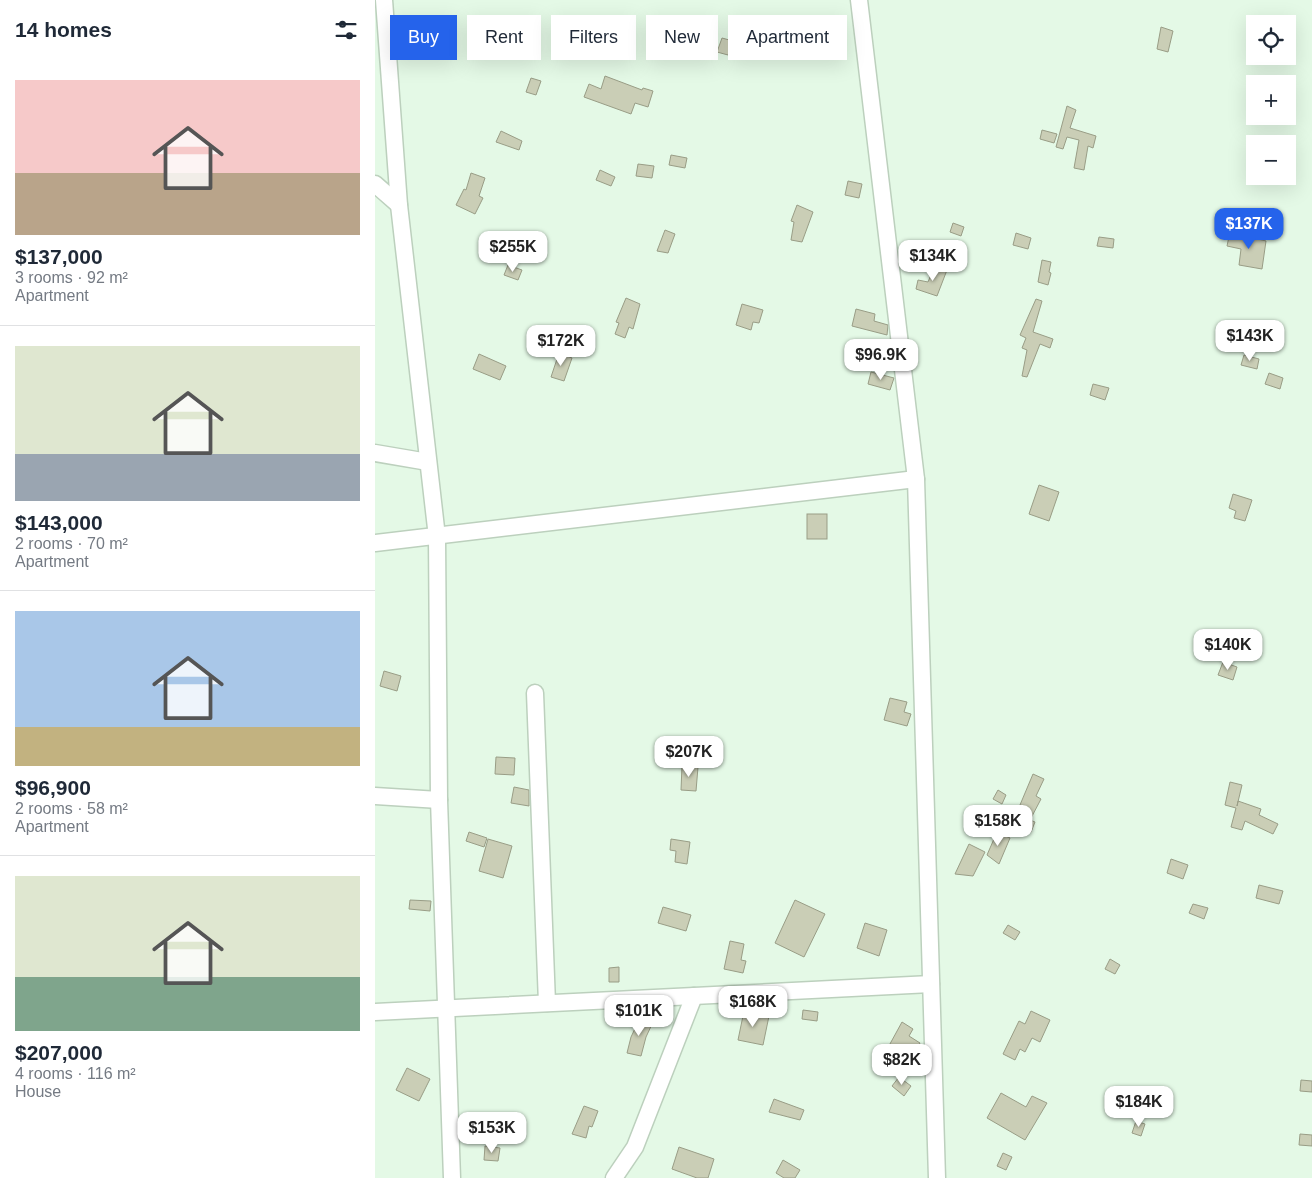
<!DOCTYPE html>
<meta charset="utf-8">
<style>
body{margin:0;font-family:Helvetica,sans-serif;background:#f6f6f7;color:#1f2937;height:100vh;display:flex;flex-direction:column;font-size:19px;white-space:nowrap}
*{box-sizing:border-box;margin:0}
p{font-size:16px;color:#747a83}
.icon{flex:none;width:28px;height:28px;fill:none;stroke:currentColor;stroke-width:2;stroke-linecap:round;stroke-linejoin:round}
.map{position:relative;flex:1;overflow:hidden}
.details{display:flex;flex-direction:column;background:#fff;width:375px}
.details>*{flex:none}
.banner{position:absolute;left:15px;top:15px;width:475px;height:45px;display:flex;gap:10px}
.fabs{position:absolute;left:871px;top:15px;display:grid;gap:10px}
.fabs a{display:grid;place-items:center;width:50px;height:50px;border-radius:0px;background:#fff;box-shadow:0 5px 20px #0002;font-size:25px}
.price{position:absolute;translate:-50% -42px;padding:0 11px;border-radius:10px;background:#fff;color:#222;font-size:16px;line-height:32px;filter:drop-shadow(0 1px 2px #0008)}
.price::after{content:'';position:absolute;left:50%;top:30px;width:15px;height:11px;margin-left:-8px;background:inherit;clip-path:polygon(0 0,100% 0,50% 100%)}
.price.on{background:#2563eb;color:#fff}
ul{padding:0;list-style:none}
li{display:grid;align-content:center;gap:10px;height:265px;padding:0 15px}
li+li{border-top:1px solid #e0e1e3}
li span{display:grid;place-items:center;height:155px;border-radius:0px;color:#555}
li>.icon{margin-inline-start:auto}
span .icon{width:90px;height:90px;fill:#fffc;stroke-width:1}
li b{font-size:21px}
h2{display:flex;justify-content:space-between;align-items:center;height:60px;padding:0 15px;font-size:21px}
.chip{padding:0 18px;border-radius:0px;background:#fff;box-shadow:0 5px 20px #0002;font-size:18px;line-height:45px}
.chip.on{background:#2563eb;color:#fff}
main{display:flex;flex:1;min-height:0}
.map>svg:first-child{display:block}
.building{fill:#caceb6;stroke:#999d86}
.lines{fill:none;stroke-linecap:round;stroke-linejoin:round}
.minor-casing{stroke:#bcd0bd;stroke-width:19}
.minor{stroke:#fff;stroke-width:16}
</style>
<main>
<section class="details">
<h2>14 homes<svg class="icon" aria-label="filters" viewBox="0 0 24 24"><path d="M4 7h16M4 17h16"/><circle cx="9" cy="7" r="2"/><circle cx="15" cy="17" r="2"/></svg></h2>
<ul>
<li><span style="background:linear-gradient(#f6c9c9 60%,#b9a48a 0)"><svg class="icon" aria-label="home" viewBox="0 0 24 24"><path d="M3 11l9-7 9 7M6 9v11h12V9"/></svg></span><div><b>$137,000</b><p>3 rooms · 92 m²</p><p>Apartment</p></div></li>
<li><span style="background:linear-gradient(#dfe7d0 70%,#9aa5b1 0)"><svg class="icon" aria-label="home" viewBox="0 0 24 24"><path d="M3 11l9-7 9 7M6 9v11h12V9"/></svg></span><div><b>$143,000</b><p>2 rooms · 70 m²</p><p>Apartment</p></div></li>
<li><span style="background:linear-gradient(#a9c7e8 75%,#c2b280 0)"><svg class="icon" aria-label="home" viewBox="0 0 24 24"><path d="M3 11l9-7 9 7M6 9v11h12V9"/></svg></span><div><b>$96,900</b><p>2 rooms · 58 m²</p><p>Apartment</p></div></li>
<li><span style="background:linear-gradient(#dfe7d0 65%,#7fa58c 0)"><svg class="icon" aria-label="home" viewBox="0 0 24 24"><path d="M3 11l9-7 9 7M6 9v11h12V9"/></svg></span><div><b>$207,000</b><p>4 rooms · 116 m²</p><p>House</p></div></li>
</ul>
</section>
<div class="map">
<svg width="937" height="1178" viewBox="0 0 937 1178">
<rect width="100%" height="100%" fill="#e4f9e6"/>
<g class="building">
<polygon points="33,20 57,21 69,25 62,44 48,39 51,32 32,31"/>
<polygon points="786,27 798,31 793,52 782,49"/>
<polygon points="347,38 358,41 353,55 342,52"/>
<polygon points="230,76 267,90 268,88 278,91 273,107 260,103 256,114 209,97 214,84 226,89"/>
<polygon points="156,78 166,81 161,95 151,92"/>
<polygon points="692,106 701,110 695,128 721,136 718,148 713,146 709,170 699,168 704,140 692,137 688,149 681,147"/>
<polygon points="667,130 682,134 679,143 665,139"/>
<polygon points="126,131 147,141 144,150 121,142"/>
<polygon points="296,155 312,158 310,168 294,165"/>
<polygon points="263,164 279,166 277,178 261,176"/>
<polygon points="225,170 240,177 236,186 221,180"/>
<polygon points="96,173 110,178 104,196 108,198 100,214 81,205 89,189 91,190"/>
<polygon points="473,181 487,184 484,198 470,195"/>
<polygon points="422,205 438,212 427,242 416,240 419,222 416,221"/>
<polygon points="578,223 589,227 586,236 575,232"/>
<polygon points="290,230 300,234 293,253 282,251"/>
<polygon points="855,232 891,241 887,269 864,265 866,249 852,246"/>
<polygon points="641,233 656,238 653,249 638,245"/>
<polygon points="724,237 739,239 738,248 722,246"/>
<polygon points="667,260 676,262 674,272 676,273 673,285 663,282"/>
<polygon points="133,265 147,270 143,280 129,275"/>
<polygon points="560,265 572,270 562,296 541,289 543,280 553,282"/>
<polygon points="251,298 265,304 258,329 254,327 250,338 240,334 244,323 241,322"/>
<polygon points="661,299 667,301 658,332 678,339 675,348 665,344 652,377 647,376 652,350 647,348 651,338 645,335"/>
<polygon points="367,304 388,310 384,323 378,322 376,330 361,325"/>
<polygon points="481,309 500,314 499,321 513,325 512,335 477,326"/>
<polygon points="184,353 197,358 189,381 176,377"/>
<polygon points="104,354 131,366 125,380 98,369"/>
<polygon points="869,355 884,359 882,369 866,365"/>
<polygon points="496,372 519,378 515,390 493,384"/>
<polygon points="894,373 908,378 905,389 890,384"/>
<polygon points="718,384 734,388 730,400 715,395"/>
<polygon points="664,485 684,492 674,521 654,514"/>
<polygon points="858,494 877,500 870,521 859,518 861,511 854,508"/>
<rect x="432" y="514" width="20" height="25"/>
<polygon points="848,662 862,667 858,680 843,675"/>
<polygon points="9,671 26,676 22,691 5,686"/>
<polygon points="515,698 532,702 529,712 536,714 532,726 509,720"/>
<polygon points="121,757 140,758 139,775 120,774"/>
<polygon points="307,766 323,767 321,791 306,790"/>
<polygon points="658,774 669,779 661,796 666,799 655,820 660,822 656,832 637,824"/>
<polygon points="855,782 867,785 862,806 863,801 886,809 884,815 903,824 898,834 870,821 867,830 856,827 861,808 850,805"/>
<polygon points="139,787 154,790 154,806 136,803"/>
<polygon points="623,790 631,795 627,804 618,799"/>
<polygon points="94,832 112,838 109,847 91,841"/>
<polygon points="622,832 635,838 624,864 612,855"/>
<polygon points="113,839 137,846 128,878 104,871"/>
<polygon points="296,839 315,842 312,864 300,862 301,851 295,850"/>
<polygon points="594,844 610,852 598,876 580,874"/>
<polygon points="796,859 813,865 808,879 792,873"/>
<polygon points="884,885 908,891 904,904 881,898"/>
<polygon points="35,900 56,901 55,911 34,909"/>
<polygon points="420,900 450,914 429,957 400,943"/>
<polygon points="818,904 833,908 829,919 814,913"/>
<polygon points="288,907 316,915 311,931 283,923"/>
<polygon points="490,923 512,930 504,956 482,948"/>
<polygon points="633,925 645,932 640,940 628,933"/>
<polygon points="355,941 369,944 366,960 371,961 368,973 349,969"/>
<polygon points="735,959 745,965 740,974 730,969"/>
<polygon points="244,967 244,982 234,982 234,968"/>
<polygon points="428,1010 443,1012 442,1021 427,1019"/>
<polygon points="369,1011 394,1016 388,1045 363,1040"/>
<polygon points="656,1011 675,1020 665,1042 657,1038 650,1052 645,1049 640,1060 628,1054 644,1021 650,1024"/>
<polygon points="266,1016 278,1022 271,1037 266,1056 252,1053 256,1037"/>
<polygon points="527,1022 538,1029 534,1036 545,1043 538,1054 533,1051 526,1062 510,1053"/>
<polygon points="32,1068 55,1079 44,1101 21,1090"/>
<polygon points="524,1077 536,1086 529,1096 517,1086"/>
<polygon points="926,1080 937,1081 937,1092 925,1091"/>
<polygon points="626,1093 651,1107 657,1096 672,1103 650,1140 612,1118"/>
<polygon points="399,1099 429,1110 425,1120 394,1112"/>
<polygon points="209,1106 223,1111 217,1127 214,1126 211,1138 197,1134"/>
<polygon points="761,1121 770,1124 766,1136 757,1133"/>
<polygon points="925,1134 937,1135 937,1146 924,1145"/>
<polygon points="110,1146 125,1148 123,1161 109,1160"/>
<polygon points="304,1147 339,1159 333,1178 322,1178 297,1169"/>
<polygon points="628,1153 637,1157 631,1170 622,1166"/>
<polygon points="408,1160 425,1170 420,1178 409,1178 401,1173"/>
</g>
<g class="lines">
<defs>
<g id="minor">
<polyline points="9,0 24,205 62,537 64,800 77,1178"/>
<polyline points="484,0 541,479 562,1178"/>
<polyline points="0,184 24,205"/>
<polyline points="0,453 53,462"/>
<polyline points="0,543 541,479"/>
<polyline points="160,693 172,1003"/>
<polyline points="0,796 64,800"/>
<polyline points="0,1012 556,984"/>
<polyline points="239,1178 260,1147 319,996"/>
</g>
</defs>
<use href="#minor" class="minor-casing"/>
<use href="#minor" class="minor"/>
</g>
</svg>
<div class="fabs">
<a><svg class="icon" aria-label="locate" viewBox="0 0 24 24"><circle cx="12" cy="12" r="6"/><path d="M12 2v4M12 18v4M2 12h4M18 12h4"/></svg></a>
<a>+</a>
<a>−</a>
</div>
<b class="price on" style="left:874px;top:250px">$137K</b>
<b class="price" style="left:138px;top:273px">$255K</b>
<b class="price" style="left:558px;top:282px">$134K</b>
<b class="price" style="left:875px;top:362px">$143K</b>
<b class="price" style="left:186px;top:367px">$172K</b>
<b class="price" style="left:506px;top:381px">$96.9K</b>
<b class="price" style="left:853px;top:671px">$140K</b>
<b class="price" style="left:314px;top:778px">$207K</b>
<b class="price" style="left:623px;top:847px">$158K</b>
<b class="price" style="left:378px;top:1028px">$168K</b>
<b class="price" style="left:264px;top:1037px">$101K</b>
<b class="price" style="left:527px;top:1086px">$82K</b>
<b class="price" style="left:764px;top:1128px">$184K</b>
<b class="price" style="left:117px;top:1154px">$153K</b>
<div class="banner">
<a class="chip on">Buy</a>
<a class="chip">Rent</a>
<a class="chip">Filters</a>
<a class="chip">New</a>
<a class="chip">Apartment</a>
</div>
</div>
</main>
